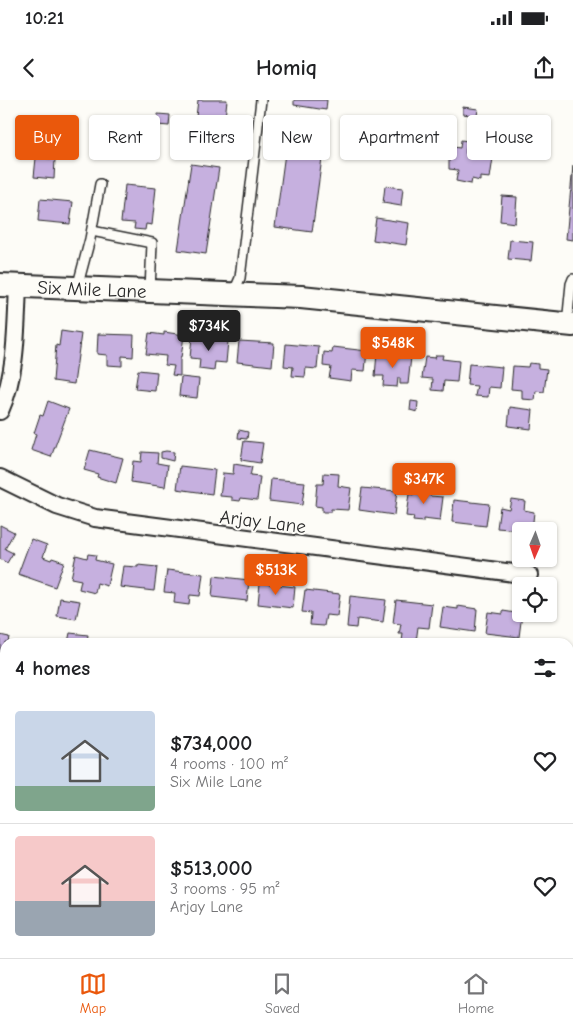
<!DOCTYPE html>
<meta charset="utf-8">
<style>
body{margin:0;font-family:"Comic Neue",sans-serif;background:#f6f6f6;color:#202124;height:100vh;display:flex;flex-direction:column;font-size:19px;white-space:nowrap}
*{box-sizing:border-box;margin:0}
p{font-size:16px;color:#757577}
.icon{flex:none;width:28px;height:28px;fill:none;stroke:currentColor;stroke-width:2;stroke-linecap:round;stroke-linejoin:round}
.map{position:relative;flex:1;overflow:hidden}
.drawer{position:absolute;left:0px;top:538px;width:574px;height:321px;display:flex;flex-direction:column;background:#fff;border-radius:15px 15px 0 0;box-shadow:0 1px 4px #0004}
.drawer>*{flex:none}
.banner{position:absolute;left:15px;top:15px;width:544px;height:45px;display:flex;gap:10px}
.needle{width:32px;rotate:182deg}
.controls{position:absolute;left:512px;top:422px;display:grid;gap:10px}
.controls a{display:grid;place-items:center;width:45px;height:45px;border-radius:5px;background:#fff;box-shadow:0 1px 4px #0004;font-size:25px}
.price{position:absolute;translate:-50% -42px;padding:0 11px;border-radius:5px;background:#ea580c;color:#fff;font-size:16px;line-height:32px;filter:drop-shadow(0 1px 2px #0008)}
.price::after{content:'';position:absolute;left:50%;top:30px;width:15px;height:11px;margin-left:-8px;background:inherit;clip-path:polygon(0 0,100% 0,50% 100%)}
.price.on{background:#222;color:#fff}
ul{padding:0;list-style:none}
li{display:flex;align-items:center;gap:15px;height:125px;padding:0 15px}
li+li{border-top:1px solid #e0e0e0}
li span{display:grid;place-items:center;flex:none;width:140px;height:100px;border-radius:5px;color:#555}
li>.icon{margin-inline-start:auto}
span .icon{width:60px;height:60px;fill:#fffc;stroke-width:1}
li b{font-size:21px}
h2{display:flex;justify-content:space-between;align-items:center;height:60px;padding:0 15px;font-size:21px}
.tag{padding:0 18px;border-radius:5px;background:#fff;box-shadow:0 1px 4px #0004;font-size:18px;line-height:45px}
.tag.on{background:#ea580c;color:#fff}
.status{display:flex;justify-content:space-between;align-items:center;height:35px;padding:0 25px;background:#fff;direction:ltr}
.status svg{height:14px;fill:currentColor}
header{display:flex;justify-content:space-between;align-items:center;height:65px;padding:0 15px;background:#fff;font-size:22px;font-weight:600}
.tab-bar{display:flex;justify-content:space-around;align-items:center;height:70px;border-top:1px solid #e0e0e0;background:#fff;font-size:14px;color:#757577}
.tab-bar a{display:grid;justify-items:center;gap:2px}
.tab-bar .on{color:#ea580c}
.map>svg:first-child{display:block}
.building{fill:#c6b0df;stroke:#2b2b2b}
.lines{fill:none;stroke-linecap:round;stroke-linejoin:round}
.lane-casing{stroke:#2b2b2b;stroke-width:12}
.street-casing{stroke:#2b2b2b;stroke-width:20}
.secondary-casing{stroke:#2b2b2b;stroke-width:26}
.lane{stroke:#fdfcf7;stroke-width:9}
.street{stroke:#fdfcf7;stroke-width:16}
.secondary{stroke:#fdfcf7;stroke-width:22}
.labels{text-anchor:middle;stroke-width:4;stroke-linejoin:round;paint-order:stroke}
.street-label{font-size:19px;fill:#2b2b2b;stroke:#fdfcf7}
</style>
<div class="status"><b>10:21</b><svg viewBox="0 0 49 12"><path d="M0 12V9h3v3zM5 12V6h3v6zM10 12V3h3v9zM15 12V0h3v12zM26 1h20v11H26zM47 4h2v5h-2z"/></svg></div>
<header><svg class="icon" aria-label="back" viewBox="0 0 24 24"><path d="M15 5l-7 7 7 7"/></svg>Homiq<svg class="icon" aria-label="share" viewBox="0 0 24 24"><path d="M12 15V3M7 8l5-5 5 5M5 13v7h14v-7"/></svg></header>
<div class="map">
<svg width="573" height="858" viewBox="0 0 573 858">
<rect width="100%" height="100%" fill="#fdfcf7"/>
<filter id="ink" filterUnits="userSpaceOnUse"><feTurbulence type="fractalNoise" baseFrequency=".02" numOctaves="2"/><feDisplacementMap in="SourceGraphic" scale="10" xChannelSelector="R" yChannelSelector="G"/><feConvolveMatrix kernelMatrix="1 2 1 2 8 2 1 2 1" color-interpolation-filters="sRGB"/></filter>
<g filter="url(#ink)">
<g class="building">
<polygon points="198,0 227,0 222,45 193,42"/>
<polygon points="294,0 327,0 326,10 294,5"/>
<polygon points="463,7 478,9 477,16 463,14"/>
<polygon points="158,14 170,15 169,26 157,25"/>
<polygon points="290,16 327,21 312,132 275,127"/>
<polygon points="437,38 454,41 453,47 460,48 461,40 468,41 465,53 493,58 490,78 480,77 480,81 472,79 471,84 456,81 458,70 449,69 449,58 434,55"/>
<polygon points="36,58 55,59 54,79 34,77"/>
<polygon points="191,64 219,68 206,154 178,150"/>
<polygon points="573,66 573,140 566,139"/>
<polygon points="125,85 156,88 152,125 146,124 145,130 134,129 135,123 121,122"/>
<polygon points="385,86 403,88 401,106 383,103"/>
<polygon points="502,96 517,97 515,123 500,121"/>
<polygon points="40,99 73,102 70,124 38,121"/>
<polygon points="376,118 409,123 406,145 373,140"/>
<polygon points="510,140 533,142 531,161 508,159"/>
<polygon points="61,231 81,234 74,284 53,281 56,245 59,246"/>
<polygon points="164,232 184,235 181,258 180,258 180,276 172,275 174,266 165,265 166,256 146,254 149,233 164,235"/>
<polygon points="98,234 134,235 133,257 122,256 122,266 107,265 107,255 97,254"/>
<polygon points="192,237 228,241 226,263 215,262 214,271 199,269 200,259 190,258"/>
<polygon points="239,241 274,243 272,266 237,262"/>
<polygon points="286,244 319,247 317,269 306,268 305,277 292,276 293,267 284,266"/>
<polygon points="333,247 367,251 365,271 352,270 351,281 329,278 331,267 323,266 324,252 332,253"/>
<polygon points="377,253 411,257 408,284 400,284 400,278 398,278 397,287 383,286 384,276 375,276"/>
<polygon points="436,255 443,255 442,259 459,261 457,282 444,281 443,291 432,290 433,279 422,278 425,257 435,258"/>
<polygon points="529,263 538,264 538,268 547,269 544,292 536,291 535,300 522,299 522,290 511,289 513,266 528,267"/>
<polygon points="469,264 502,267 500,288 489,287 488,297 475,296 477,286 467,285"/>
<polygon points="138,270 157,272 155,291 135,289"/>
<polygon points="181,277 199,279 197,298 179,296"/>
<polygon points="48,301 69,309 51,357 31,350 36,334 34,333 40,315 43,316"/>
<polygon points="411,301 418,302 417,312 410,310"/>
<polygon points="510,307 533,310 531,329 508,326"/>
<polygon points="239,330 248,332 247,339 238,338"/>
<polygon points="244,341 263,343 260,363 241,360"/>
<polygon points="90,350 123,358 116,383 97,377 98,374 84,370"/>
<polygon points="166,351 174,352 173,361 161,358 161,352"/>
<polygon points="142,352 158,353 157,363 168,365 165,387 131,382 133,361 141,362"/>
<polygon points="234,364 252,367 250,376 260,377 257,400 241,398 240,401 232,400 232,397 220,396 223,373 233,374"/>
<polygon points="180,366 215,370 212,394 177,389"/>
<polygon points="324,373 339,374 338,386 351,388 348,410 331,409 331,412 322,412 322,407 315,406 317,384 323,384"/>
<polygon points="271,379 305,382 302,405 269,401"/>
<polygon points="416,383 431,385 430,396 443,397 440,421 423,419 423,422 413,421 414,417 406,416 409,394 414,395"/>
<polygon points="362,388 397,391 394,415 359,410"/>
<polygon points="511,399 525,401 524,410 534,412 532,431 497,428 500,407 509,409"/>
<polygon points="454,400 489,404 486,426 452,422"/>
<polygon points="0,425 14,432 5,449 13,453 7,463 0,459"/>
<polygon points="31,439 47,445 43,457 51,460 52,458 64,462 55,487 18,474"/>
<polygon points="88,454 96,455 95,460 112,464 107,486 97,483 95,493 79,489 81,480 71,478 76,455 87,458"/>
<polygon points="138,465 157,467 154,491 120,487 123,466 138,467"/>
<polygon points="167,470 203,474 200,496 190,495 189,505 174,503 175,493 164,492"/>
<polygon points="214,476 249,480 247,501 212,497"/>
<polygon points="260,483 295,487 293,508 258,504"/>
<polygon points="305,490 340,494 337,516 326,515 324,526 310,525 311,513 302,512"/>
<polygon points="350,496 386,500 383,522 357,519 356,528 347,527"/>
<polygon points="60,498 80,501 76,519 57,516"/>
<polygon points="396,500 432,504 429,528 418,527 416,542 402,541 403,534 399,534 401,524 393,523"/>
<polygon points="458,506 477,509 475,532 440,527 443,507 458,509"/>
<polygon points="503,511 522,514 519,537 485,533 488,512 503,514"/>
<polygon points="70,533 88,535 87,542 68,542"/>
<polygon points="0,535 9,537 8,542 5,542 4,590 0,589"/>
<polygon points="569,638 573,638 573,666 569,665"/>
<polygon points="0,717 5,718 5,736 0,736"/>
<polygon points="569,744 573,745 573,771 569,770"/>
<polygon points="245,854 280,854 276,858 241,858"/>
<polygon points="332,854 350,854 351,858 324,858 323,857"/>
<polygon points="385,854 411,854 412,858 374,858 374,857"/>
<rect x="424" y="854" width="39" height="4"/>
<polygon points="478,854 506,854 505,857 508,858 477,858"/>
</g>
<g class="lines">
<defs>
<g id="lane">
<polyline points="92,131 152,143 150,191"/>
<polyline points="77,188 90,139 100,84"/>
<polyline points="233,194 240,178 261,0"/>
<polyline points="567,224 571,184 573,179"/>
</g>
<g id="street">
<path d="M0,311C17,273 16,227 18,186"/>
<polyline points="0,378 57,406 95,418 529,475"/>
<polyline points="0,632 5,633"/>
<polyline points="569,705 573,705"/>
</g>
<g id="secondary">
<path id="s1" d="M0,185L301,197L573,225"/>
</g>
</defs>
<use href="#lane" class="lane-casing"/>
<use href="#street" class="street-casing"/>
<use href="#secondary" class="secondary-casing"/>
<use href="#lane" class="lane"/>
<use href="#street" class="street"/>
<use href="#secondary" class="secondary"/>
</g>
</g>
<g class="labels">
<g class="street-label">
<text dy="7" stroke="none"><textPath href="#s1" startOffset="92">Six Mile Lane</textPath></text>
<text transform="translate(263 421) rotate(7)" y="7">Arjay Lane</text>
</g>
</g>
</svg>
<div class="controls">
<a><svg class="needle" viewBox="-14 -14 28 28"><path d="M0-13l5 13h-10z" fill="#e53935"/><path d="M0 13l5-13h-10z" fill="#757577"/></svg></a>
<a><svg class="icon" aria-label="locate" viewBox="0 0 24 24"><circle cx="12" cy="12" r="6"/><path d="M12 2v4M12 18v4M2 12h4M18 12h4"/></svg></a>
</div>
<b class="price on" style="left:209px;top:252px">$734K</b>
<b class="price" style="left:393px;top:269px">$548K</b>
<b class="price" style="left:424px;top:405px">$347K</b>
<b class="price" style="left:276px;top:496px">$513K</b>
<div class="banner">
<a class="tag on">Buy</a>
<a class="tag">Rent</a>
<a class="tag">Filters</a>
<a class="tag">New</a>
<a class="tag">Apartment</a>
<a class="tag">House</a>
</div>
<section class="drawer">
<h2>4 homes<svg class="icon" aria-label="filters" viewBox="0 0 24 24"><path d="M4 7h16M4 17h16"/><circle cx="9" cy="7" r="2"/><circle cx="15" cy="17" r="2"/></svg></h2>
<ul>
<li><span style="background:linear-gradient(#c9d6e8 75%,#7fa58c 0)"><svg class="icon" aria-label="home" viewBox="0 0 24 24"><path d="M3 11l9-7 9 7M6 9v11h12V9"/></svg></span><div><b>$734,000</b><p>4 rooms · 100 m²</p><p>Six Mile Lane</p></div><svg class="icon" aria-label="heart" viewBox="0 0 24 24"><path d="M12 20l-8-8c-3-5 5-10 8-4 3-6 11-1 8 4z"/></svg></li>
<li><span style="background:linear-gradient(#f6c9c9 65%,#9aa5b1 0)"><svg class="icon" aria-label="home" viewBox="0 0 24 24"><path d="M3 11l9-7 9 7M6 9v11h12V9"/></svg></span><div><b>$513,000</b><p>3 rooms · 95 m²</p><p>Arjay Lane</p></div><svg class="icon" aria-label="heart" viewBox="0 0 24 24"><path d="M12 20l-8-8c-3-5 5-10 8-4 3-6 11-1 8 4z"/></svg></li>
</ul>
</section>
</div>
<nav class="tab-bar">
<a class="on"><svg class="icon" aria-label="map" viewBox="0 0 24 24"><path d="M3 6l6-2 6 2 6-2v14l-6 2-6-2-6 2zM9 4v14M15 6v14"/></svg>Map</a>
<a><svg class="icon" aria-label="saved" viewBox="0 0 24 24"><path d="M7 4h10v16l-5-4-5 4z"/></svg>Saved</a>
<a><svg class="icon" aria-label="home" viewBox="0 0 24 24"><path d="M3 11l9-7 9 7M6 9v11h12V9"/></svg>Home</a>
</nav>
